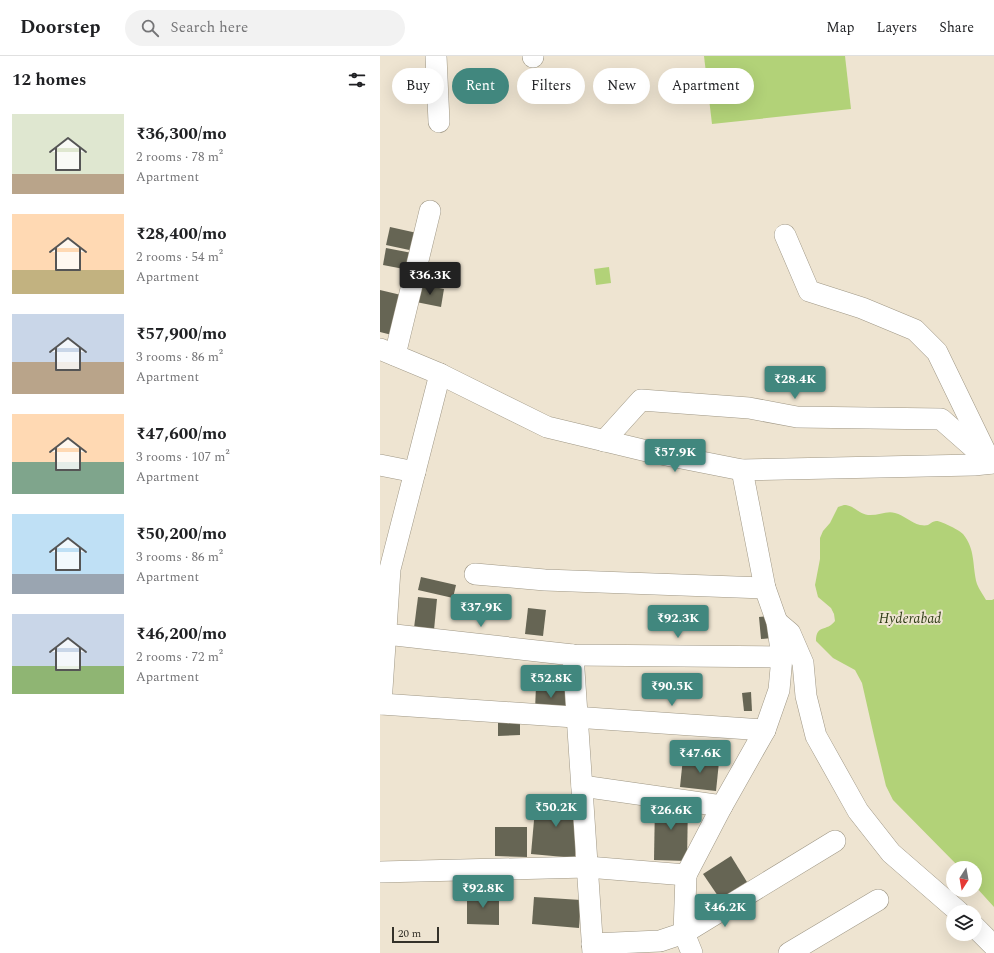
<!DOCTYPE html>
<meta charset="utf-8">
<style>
body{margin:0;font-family:Spectral,serif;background:#f2f2f2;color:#202124;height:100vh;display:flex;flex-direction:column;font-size:15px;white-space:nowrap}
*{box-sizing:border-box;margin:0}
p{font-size:13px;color:#757577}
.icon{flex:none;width:22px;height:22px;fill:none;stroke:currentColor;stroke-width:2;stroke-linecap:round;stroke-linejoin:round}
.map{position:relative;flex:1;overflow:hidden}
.details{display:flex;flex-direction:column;background:#fff;width:380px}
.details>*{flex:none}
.top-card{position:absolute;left:12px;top:12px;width:380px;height:36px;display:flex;gap:8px}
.needle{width:26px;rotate:191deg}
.buttons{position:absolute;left:566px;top:805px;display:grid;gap:8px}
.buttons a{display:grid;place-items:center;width:36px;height:36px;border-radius:50%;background:#fff;box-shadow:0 4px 16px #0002;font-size:20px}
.scale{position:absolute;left:12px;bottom:10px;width:47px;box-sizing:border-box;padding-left:4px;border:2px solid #343129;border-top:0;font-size:11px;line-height:14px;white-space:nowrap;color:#343129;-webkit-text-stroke:3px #eee4d1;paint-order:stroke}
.price{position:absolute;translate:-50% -34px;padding:0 9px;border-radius:4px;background:#41877e;color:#fff;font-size:13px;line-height:26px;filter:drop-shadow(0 1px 2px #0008)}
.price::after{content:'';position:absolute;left:50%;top:24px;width:12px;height:9px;margin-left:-6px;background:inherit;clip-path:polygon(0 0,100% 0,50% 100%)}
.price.current{background:#222;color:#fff}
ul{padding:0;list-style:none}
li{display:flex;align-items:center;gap:12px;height:100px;padding:0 12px}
li span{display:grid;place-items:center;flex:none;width:112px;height:80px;border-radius:0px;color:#555}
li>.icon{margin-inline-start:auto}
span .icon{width:48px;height:48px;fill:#fffc;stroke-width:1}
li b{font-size:17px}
h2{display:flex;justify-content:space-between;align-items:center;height:48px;padding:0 12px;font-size:17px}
.chip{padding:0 14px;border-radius:18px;background:#fff;box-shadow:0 4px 16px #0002;font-size:14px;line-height:36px}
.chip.current{background:#41877e;color:#fff}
header{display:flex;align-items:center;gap:24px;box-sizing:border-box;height:56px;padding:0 20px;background:#fff;border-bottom:1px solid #e0e0e0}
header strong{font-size:19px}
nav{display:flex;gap:22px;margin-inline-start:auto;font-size:14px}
.search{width:280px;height:36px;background:#f2f2f2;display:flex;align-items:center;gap:10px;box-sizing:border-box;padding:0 14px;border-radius:22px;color:#757577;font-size:15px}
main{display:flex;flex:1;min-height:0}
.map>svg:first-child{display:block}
.water{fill:#b2d278}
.building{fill:#666554}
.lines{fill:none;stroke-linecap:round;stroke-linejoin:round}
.minor-casing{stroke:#9f9785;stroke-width:22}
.minor{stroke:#fff;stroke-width:21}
.labels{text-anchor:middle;stroke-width:4;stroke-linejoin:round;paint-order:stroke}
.water-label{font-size:14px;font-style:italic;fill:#313d18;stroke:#eee4d1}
</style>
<header>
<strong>Doorstep</strong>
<div class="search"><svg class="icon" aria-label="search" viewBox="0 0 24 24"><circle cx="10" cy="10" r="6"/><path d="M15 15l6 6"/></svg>Search here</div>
<nav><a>Map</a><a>Layers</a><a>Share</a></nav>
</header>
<main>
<section class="details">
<h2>12 homes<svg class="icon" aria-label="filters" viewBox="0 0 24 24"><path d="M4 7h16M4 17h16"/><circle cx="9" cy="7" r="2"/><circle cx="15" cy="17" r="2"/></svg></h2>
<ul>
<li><span style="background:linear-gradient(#dfe7d0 75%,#b9a48a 0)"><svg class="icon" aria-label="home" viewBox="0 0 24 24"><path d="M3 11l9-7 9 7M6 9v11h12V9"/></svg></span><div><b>₹36,300/mo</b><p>2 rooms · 78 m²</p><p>Apartment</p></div></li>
<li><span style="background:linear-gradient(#ffd9b3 70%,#c2b280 0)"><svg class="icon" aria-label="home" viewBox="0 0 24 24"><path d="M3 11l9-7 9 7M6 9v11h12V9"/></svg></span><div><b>₹28,400/mo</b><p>2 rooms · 54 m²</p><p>Apartment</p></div></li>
<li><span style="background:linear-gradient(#c9d6e8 60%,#b9a48a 0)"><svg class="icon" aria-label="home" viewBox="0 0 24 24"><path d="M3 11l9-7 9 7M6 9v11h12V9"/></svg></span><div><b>₹57,900/mo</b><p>3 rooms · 86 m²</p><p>Apartment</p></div></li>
<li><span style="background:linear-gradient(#ffd9b3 60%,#7fa58c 0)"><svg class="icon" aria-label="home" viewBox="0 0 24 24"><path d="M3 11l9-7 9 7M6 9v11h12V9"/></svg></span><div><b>₹47,600/mo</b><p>3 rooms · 107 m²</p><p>Apartment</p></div></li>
<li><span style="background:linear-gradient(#bfe0f5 75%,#9aa5b1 0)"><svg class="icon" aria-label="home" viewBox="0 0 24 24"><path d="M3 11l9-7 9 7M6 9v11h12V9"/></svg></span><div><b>₹50,200/mo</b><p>3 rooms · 86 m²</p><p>Apartment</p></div></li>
<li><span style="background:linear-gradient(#c9d6e8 65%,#8fb573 0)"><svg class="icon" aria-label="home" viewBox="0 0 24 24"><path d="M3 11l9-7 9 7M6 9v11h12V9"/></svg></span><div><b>₹46,200/mo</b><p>2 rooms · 72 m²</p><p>Apartment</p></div></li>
</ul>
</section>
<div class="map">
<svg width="614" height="897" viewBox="0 0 614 897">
<rect width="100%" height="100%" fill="#eee4d1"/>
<g class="water">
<polygon points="324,0 465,0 471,53 332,68"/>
<polygon points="229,211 231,227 216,229 214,213"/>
<path d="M464,449C474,449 477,457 488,459C498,460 507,454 515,457C524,459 531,467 540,469C551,471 549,466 556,465C560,464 581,475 583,478C596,494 592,510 597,528C599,533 603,539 606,544H612L614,543V851L595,830V812H580L513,744L506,730L494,680L482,627L475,614L453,602L436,585C436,568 447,576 455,565L454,558L451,552L438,541L435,529L440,503V482L443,475L450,467L458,451Z"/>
</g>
<g class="building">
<polygon points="10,171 37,177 34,195 6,189"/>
<polygon points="6,192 32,197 29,214 3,209"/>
<polygon points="40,228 64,233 61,251 36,246"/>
<polygon points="0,234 21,239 12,279 0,276"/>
<polygon points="41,521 76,529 73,542 38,534"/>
<polygon points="38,541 57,543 54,574 34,572"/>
<polygon points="148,552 166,554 163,580 145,578"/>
<polygon points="389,560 392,582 381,583 379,561"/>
<polygon points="156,630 186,631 186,655 155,654"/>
<polygon points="371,636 372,655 364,655 362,637"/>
<polygon points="140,666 140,679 118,680 118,667"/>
<polygon points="303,702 339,706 336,735 300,731"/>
<polygon points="156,742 200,746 195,802 151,798"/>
<polygon points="275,746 308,746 307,805 274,804"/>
<polygon points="115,771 147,771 147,801 115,800"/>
<polygon points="351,800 367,826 340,843 323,818"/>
<polygon points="87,837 119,837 119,869 87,868"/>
<polygon points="154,841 201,844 199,872 152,868"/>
</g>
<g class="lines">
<defs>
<g id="minor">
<polyline points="56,0 59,66"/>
<polyline points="153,1 153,0"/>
<polyline points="405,179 429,235 482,252 535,274 557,296 607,399"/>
<polyline points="0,293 60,318 167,371 271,396 362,414 594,409 614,407"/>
<polyline points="15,299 50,155"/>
<polyline points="224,385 261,344 369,352 417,361 561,363 611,407"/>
<polyline points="0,409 35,416"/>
<polyline points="95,518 165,524 385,532"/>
<polyline points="397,566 410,577 423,607 426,640 436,680 478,755 511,797 579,856"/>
<polyline points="6,578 193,599 402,601"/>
<polyline points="193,599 213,897"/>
<polyline points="0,648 1,648 10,513 60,318"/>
<polyline points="1,648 385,674"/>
<polyline points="202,730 342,750 385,674 399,634 402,601 397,566 385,532 362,414"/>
<polyline points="0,816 207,811 306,819 342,750"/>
<polyline points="306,819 304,877 312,897"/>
<polyline points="595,871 614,890"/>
<polyline points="212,888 280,885 304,877 455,785"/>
<polyline points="409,897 498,844"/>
</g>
</defs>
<use href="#minor" class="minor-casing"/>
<use href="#minor" class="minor"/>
</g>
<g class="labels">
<g class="water-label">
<text x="530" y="567">Hyderabad</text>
</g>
</g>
</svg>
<div class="buttons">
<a><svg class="needle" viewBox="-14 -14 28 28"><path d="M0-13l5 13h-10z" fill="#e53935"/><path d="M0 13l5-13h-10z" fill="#757577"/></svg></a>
<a><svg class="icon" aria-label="layers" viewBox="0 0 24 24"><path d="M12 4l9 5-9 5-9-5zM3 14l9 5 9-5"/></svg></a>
</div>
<div class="scale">20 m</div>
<b class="price current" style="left:50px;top:240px">₹36.3K</b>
<b class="price" style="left:415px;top:344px">₹28.4K</b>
<b class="price" style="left:295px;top:417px">₹57.9K</b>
<b class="price" style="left:101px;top:572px">₹37.9K</b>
<b class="price" style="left:298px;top:583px">₹92.3K</b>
<b class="price" style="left:171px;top:643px">₹52.8K</b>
<b class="price" style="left:292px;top:651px">₹90.5K</b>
<b class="price" style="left:320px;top:718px">₹47.6K</b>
<b class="price" style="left:176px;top:772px">₹50.2K</b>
<b class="price" style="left:291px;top:775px">₹26.6K</b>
<b class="price" style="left:103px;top:853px">₹92.8K</b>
<b class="price" style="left:345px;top:872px">₹46.2K</b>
<div class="top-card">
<a class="chip">Buy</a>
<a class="chip current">Rent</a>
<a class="chip">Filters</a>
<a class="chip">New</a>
<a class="chip">Apartment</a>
</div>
</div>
</main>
